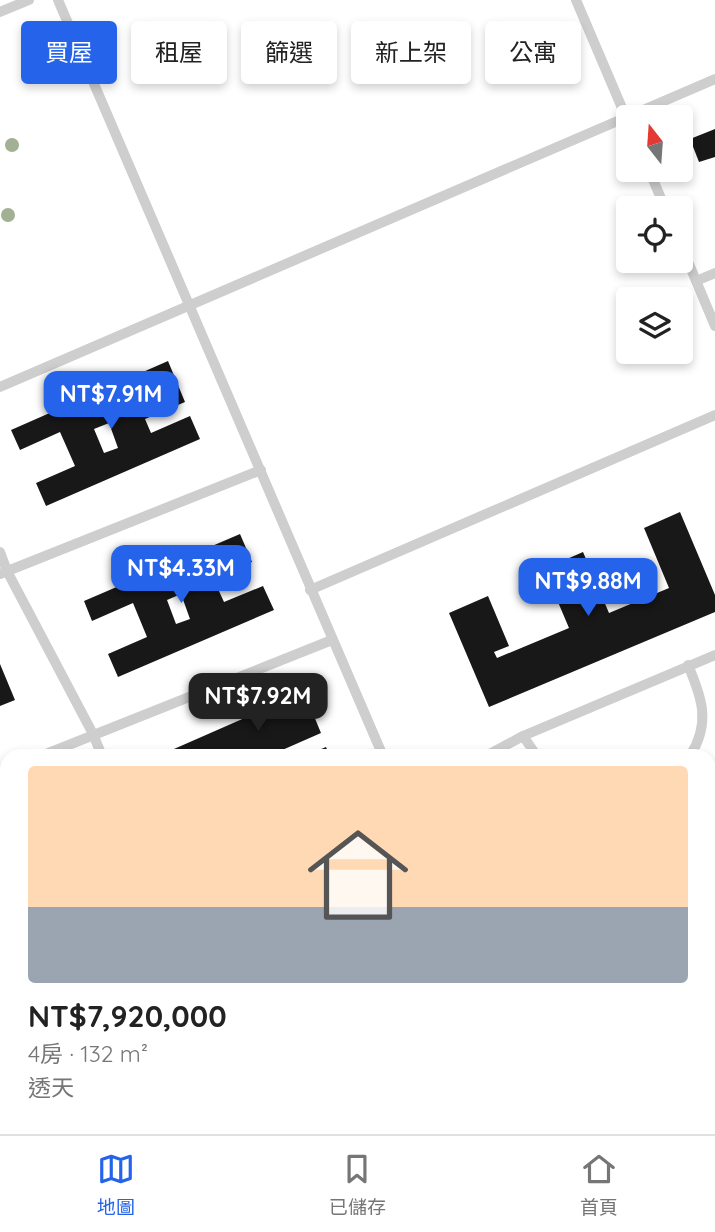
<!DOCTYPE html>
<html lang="zh-TW">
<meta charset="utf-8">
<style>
body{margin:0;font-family:Quicksand,"Noto Sans TC",sans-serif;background:#f2f2f2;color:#222;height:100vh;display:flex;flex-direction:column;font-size:26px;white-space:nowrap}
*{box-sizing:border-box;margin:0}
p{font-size:23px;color:#767676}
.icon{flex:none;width:38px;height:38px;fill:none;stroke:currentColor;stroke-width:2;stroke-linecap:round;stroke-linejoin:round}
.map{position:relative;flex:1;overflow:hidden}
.sheet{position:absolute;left:0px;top:749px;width:716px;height:385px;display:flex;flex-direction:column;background:#fff;border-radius:21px 21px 0 0;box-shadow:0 4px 10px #0003}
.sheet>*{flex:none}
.hud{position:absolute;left:21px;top:21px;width:674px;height:63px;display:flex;gap:14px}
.needle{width:46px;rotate:343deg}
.controls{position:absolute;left:616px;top:105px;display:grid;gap:14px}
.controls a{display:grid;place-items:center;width:77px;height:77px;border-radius:7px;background:#fff;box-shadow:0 4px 10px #0003;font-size:35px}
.price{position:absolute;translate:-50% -60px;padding:0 16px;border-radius:14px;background:#2563eb;color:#fff;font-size:23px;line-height:46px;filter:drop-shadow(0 2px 4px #0008)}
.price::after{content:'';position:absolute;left:50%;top:42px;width:21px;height:16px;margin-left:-10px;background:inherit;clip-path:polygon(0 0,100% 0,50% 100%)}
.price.active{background:#222;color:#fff}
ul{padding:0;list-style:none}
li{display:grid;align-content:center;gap:14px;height:371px;padding:0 28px}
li+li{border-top:2px solid #e0e0e0}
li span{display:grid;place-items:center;height:217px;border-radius:7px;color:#555}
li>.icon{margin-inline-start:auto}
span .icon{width:126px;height:126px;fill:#fffc;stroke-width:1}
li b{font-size:30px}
.chip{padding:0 24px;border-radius:7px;background:#fff;box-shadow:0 4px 10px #0003;font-size:24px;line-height:63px}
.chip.active{background:#2563eb;color:#fff}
.tabs{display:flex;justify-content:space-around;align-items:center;height:98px;border-top:2px solid #e0e0e0;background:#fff;font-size:19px;color:#767676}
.tabs a{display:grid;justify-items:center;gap:4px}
.tabs .active{color:#2563eb}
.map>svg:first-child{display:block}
.building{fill:#181818;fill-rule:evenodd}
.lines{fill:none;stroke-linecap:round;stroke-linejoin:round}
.lane{stroke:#cecece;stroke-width:10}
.tree{fill:#a2b193}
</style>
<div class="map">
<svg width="715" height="1134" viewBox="0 0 715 1134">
<rect width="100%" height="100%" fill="#fff"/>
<g class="building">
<polygon points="715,129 715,157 699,162 690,139"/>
<path d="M168,361L185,402L145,419L151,433L190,416L200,439L46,506L36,483L75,466L60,432L20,450L11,430ZM109,423L118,448L104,453L94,429Z"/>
<polygon points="680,512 715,595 715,612 489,707 449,613 488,596 509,646 494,652 497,658 569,628 544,569 583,552 609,613 669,588 644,528"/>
<path d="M240,534L252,562L213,578L224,602L263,586L274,610L118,677L108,654L147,637L133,603L92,621L84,601ZM181,594L190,619L176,624L167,600Z"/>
<polygon points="0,664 15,700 0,706"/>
<polygon points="304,692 321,733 280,751 283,756 245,756 244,754 239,756 158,756"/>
<polygon points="326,747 330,756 305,756"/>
<polygon points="7,813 7,848 3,850 7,861 7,904 0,907 0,816"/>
</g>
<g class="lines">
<g class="lane">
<polyline points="58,0 383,756"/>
<polyline points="576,0 628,122"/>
<polyline points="0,12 29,0"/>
<polyline points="649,170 665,208"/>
<polyline points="681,245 715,326"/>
<polyline points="696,281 715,273"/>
<polyline points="0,387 715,79"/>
<polyline points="0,552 7,571 93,734 102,756"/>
<polyline points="0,574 261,470"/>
<polyline points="310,590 715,415"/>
<path d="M688,665C702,698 711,723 690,756"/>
<polyline points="523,736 537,756"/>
<polyline points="41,756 332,640"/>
<polyline points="486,756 523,736 715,655"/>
<polyline points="0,774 7,771"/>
<polyline points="709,888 715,898"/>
<polyline points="0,969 7,966"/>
</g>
</g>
<g class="tree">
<circle cx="495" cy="47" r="7"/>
<circle cx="12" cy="145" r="7"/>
<circle cx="8" cy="215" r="7"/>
</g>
</svg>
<div class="controls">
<a><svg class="needle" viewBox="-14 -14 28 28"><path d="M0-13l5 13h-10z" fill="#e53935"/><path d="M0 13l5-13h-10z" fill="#767676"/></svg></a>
<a><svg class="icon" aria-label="locate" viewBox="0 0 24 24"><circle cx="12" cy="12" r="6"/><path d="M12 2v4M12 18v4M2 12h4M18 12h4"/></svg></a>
<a><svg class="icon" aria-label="layers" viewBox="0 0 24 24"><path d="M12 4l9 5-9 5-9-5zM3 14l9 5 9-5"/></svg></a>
</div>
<b class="price" style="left:111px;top:431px">NT$7.91M</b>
<b class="price" style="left:181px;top:605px">NT$4.33M</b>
<b class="price" style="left:588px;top:618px">NT$9.88M</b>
<b class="price active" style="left:258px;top:733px">NT$7.92M</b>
<div class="hud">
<a class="chip active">買屋</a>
<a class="chip">租屋</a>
<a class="chip">篩選</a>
<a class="chip">新上架</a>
<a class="chip">公寓</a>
</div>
<section class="sheet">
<ul>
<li><span style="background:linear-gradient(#ffd9b3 65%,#9aa5b1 0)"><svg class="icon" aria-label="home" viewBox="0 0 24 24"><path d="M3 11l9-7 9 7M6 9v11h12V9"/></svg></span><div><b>NT$7,920,000</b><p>4房 · 132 m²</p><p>透天</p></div></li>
</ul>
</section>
</div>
<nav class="tabs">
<a class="active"><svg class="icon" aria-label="map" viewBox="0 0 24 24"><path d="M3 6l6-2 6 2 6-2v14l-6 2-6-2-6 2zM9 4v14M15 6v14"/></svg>地圖</a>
<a><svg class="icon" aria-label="saved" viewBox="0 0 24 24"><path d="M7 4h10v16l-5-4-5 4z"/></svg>已儲存</a>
<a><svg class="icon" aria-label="home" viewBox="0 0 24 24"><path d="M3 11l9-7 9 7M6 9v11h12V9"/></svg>首頁</a>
</nav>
